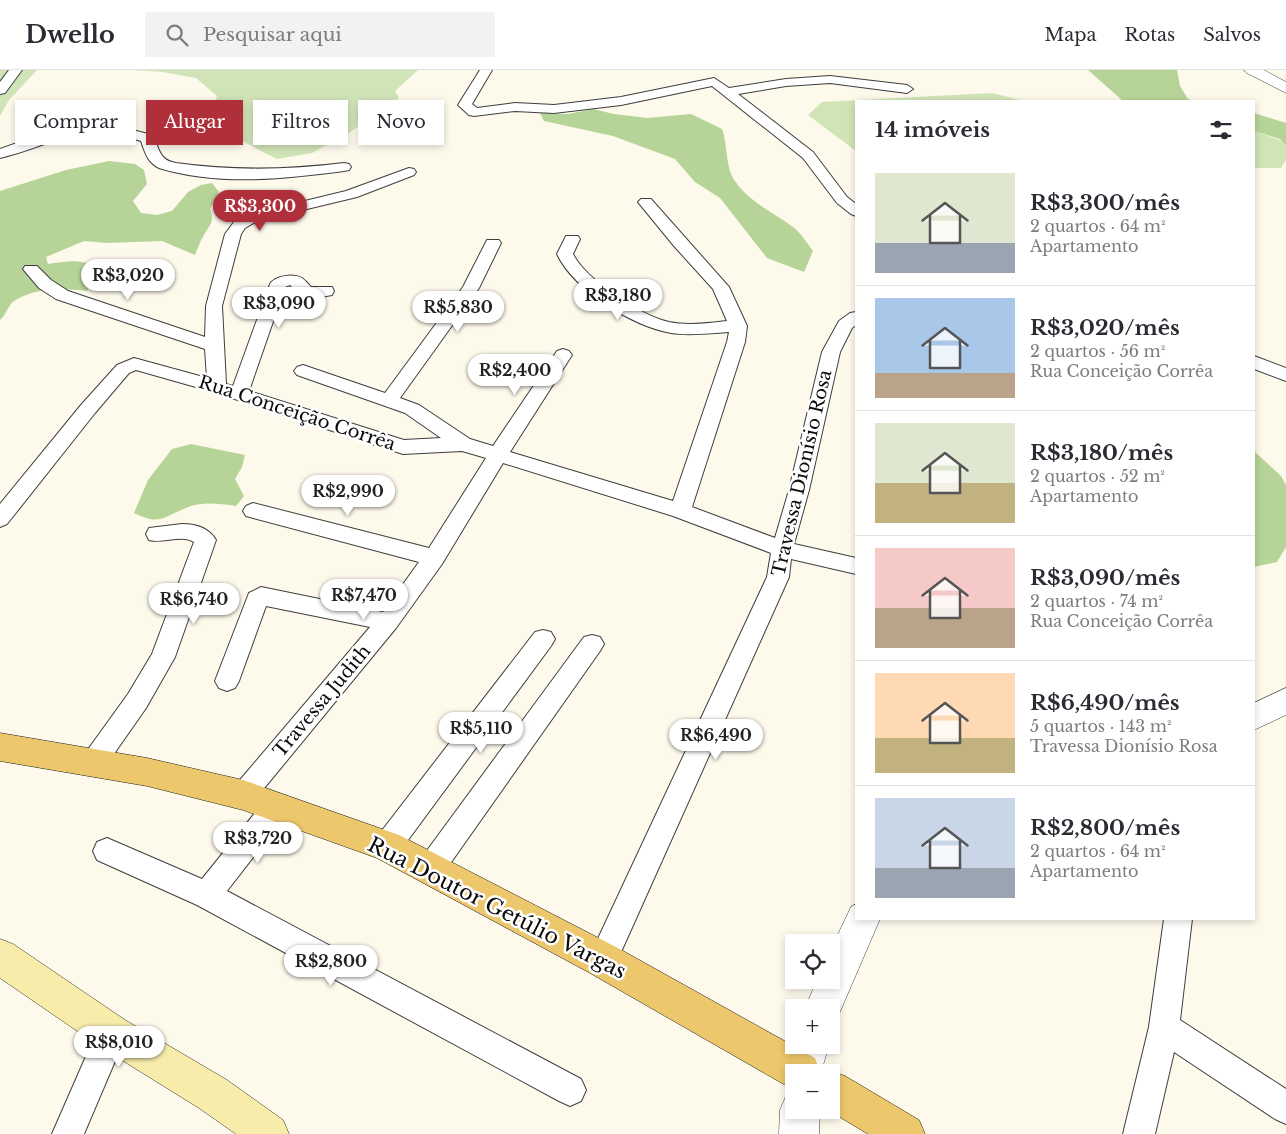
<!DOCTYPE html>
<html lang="pt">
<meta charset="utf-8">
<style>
body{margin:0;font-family:"Libre Baskerville",serif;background:#f2f2f3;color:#2b2b33;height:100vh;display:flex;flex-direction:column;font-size:19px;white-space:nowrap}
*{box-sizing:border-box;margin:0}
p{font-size:16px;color:#7c7c81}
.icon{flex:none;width:28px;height:28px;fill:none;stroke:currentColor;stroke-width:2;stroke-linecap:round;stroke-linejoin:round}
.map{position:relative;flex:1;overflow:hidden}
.sheet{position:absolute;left:855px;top:30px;width:400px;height:820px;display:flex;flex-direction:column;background:#fff;border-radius:0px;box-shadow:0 2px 8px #0003}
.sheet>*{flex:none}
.guide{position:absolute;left:15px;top:30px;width:475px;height:45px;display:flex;gap:10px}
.fabs{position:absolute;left:785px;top:864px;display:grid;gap:10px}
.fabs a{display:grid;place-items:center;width:55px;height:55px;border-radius:0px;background:#fff;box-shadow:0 2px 8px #0003;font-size:25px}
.price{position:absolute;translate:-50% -42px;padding:0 11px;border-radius:18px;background:#fff;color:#222;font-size:16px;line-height:32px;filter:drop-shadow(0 1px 2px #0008)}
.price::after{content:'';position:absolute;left:50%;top:30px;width:15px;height:11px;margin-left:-8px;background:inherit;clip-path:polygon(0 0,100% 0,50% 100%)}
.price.on{background:#af2f3b;color:#fff}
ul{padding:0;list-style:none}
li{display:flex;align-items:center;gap:15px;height:125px;padding:0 20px}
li+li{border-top:1px solid #e1e1e2}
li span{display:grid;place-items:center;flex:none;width:140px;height:100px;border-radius:0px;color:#555}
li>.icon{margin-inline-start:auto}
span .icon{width:60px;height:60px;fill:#fffc;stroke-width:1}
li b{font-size:21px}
h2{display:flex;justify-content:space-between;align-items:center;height:60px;padding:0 20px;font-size:21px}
.chip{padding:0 18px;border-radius:0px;background:#fff;box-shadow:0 2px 8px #0003;font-size:18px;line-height:45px}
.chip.on{background:#af2f3b;color:#fff}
header{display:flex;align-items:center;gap:30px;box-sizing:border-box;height:70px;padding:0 25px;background:#fff;border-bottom:1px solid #e1e1e2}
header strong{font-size:24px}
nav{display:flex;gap:28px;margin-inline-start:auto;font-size:18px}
.search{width:350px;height:45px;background:#f2f2f3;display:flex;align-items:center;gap:12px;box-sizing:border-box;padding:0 18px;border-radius:0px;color:#7c7c81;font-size:19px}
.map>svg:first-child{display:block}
.green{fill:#d1e4b8}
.forest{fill:#b6d498}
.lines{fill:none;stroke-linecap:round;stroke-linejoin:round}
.minor-casing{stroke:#3e3e3e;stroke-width:2}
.tertiary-casing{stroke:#3e3e3e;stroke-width:1}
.secondary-casing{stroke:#2d2d2d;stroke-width:1}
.primary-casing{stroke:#1c1c1c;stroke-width:1}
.minor{fill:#fff;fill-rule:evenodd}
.tertiary{fill:#fff;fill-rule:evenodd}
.secondary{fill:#f8ecab;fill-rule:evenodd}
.primary{fill:#edc76b;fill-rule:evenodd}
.labels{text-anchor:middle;stroke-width:5;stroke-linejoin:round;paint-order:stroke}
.street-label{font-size:18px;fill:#0b0b0b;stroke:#fff}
.near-street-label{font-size:21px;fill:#0b0b0b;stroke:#fff}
</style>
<header>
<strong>Dwello</strong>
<div class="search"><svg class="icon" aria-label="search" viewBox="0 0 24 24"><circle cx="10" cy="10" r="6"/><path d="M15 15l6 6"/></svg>Pesquisar aqui</div>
<nav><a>Mapa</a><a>Rotas</a><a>Salvos</a></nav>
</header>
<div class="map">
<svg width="1286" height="1064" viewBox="0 0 1286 1064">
<rect width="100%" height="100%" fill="#fdf9eb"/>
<g class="green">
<polygon points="0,0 37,0 9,30 0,46"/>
<polygon points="133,0 418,0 395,21 399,28 349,63 312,83 277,89 238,69 211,43 217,26 196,8 163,2"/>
<polygon points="992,23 1024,31 856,31 856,81 808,45 822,32"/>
<polygon points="1254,61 1280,70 1286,76 1286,90 1281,98 1254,98"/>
</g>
<g class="forest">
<polygon points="1088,0 1177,0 1180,16 1188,29 1194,31 1123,31"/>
<path d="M593,39L614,44L647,48L691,44L722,59C728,75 725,97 735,111C749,132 774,143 793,157C801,163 807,173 813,181L804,202L767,188L720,128L695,112L675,89L613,66L544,51L540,43L568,44Z"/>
<polygon points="1254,43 1286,53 1286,76 1280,69 1254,61"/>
<path d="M109,91L135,94L144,100L147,114L133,131L141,143L157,145L172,141L188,122L201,115L212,113L219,122L210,139C215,152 210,154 204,165C200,171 198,178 195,185L162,171L107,173L84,171L46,187L48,194C66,192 83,187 98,200L87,221C63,218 36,217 14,231C8,235 6,245 0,250V121L66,100Z"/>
<path d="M191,374L245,385L242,397L235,409L244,426L236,436C219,434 202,431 186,438C162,447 161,456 134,443L148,410L172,379Z"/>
<polygon points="1254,381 1281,406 1286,415 1286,477 1277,492 1254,497"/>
</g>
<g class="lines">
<defs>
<g id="minor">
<polygon points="9,0 22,0 5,23 0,24 0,12"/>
<polygon points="480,0 492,0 472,34 477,38 515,33 554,35 621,27 714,8 729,18 786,9 830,6 907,15 913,19 907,23 830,13 786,16 738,24 813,82 847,127 856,134 856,146 851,144 837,133 803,88 712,16 621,35 554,43 515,41 474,46 469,45 458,35"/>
<path d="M86,54L117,56L152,65C160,78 158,90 176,93C233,101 287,100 344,93L349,94L351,97L349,100L344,101C284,109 218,116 159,98C147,92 145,82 141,71C77,50 58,74 0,88V79L48,62Z"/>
<path d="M409,98L414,99L416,102L414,105L357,127L257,151L245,158L241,164L222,236L226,314L233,316L270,214C275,206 293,203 302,208C305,210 308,214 311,217H332L334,221L332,225C315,229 302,228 290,215L285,217L249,321L404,370L441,368L405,343L297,305L294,301L297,297L303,295L385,323L463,217L487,170H499L501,173L479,218L400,328L419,335L470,369L493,376L557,281L563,279L569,281L572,285L510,382L673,431L727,272L729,262C710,263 690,266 671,263C632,256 574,220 557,184L566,166H578L580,169L573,184C587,211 640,245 669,252C688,256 709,253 727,251L713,219L674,176L638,132L641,129H651L729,217L747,256L745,272L692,437L775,468L789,420L822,282L839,251L850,243L856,242V255L852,258L840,282L809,420L794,474L856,488V504L791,489L789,507L613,900L603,905L593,900L588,890L767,507L771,483L673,446L503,393L442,494L396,558L252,733L243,737L234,733L230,725L234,717L370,557L266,536L239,611L235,618L227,621L219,618L215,611L249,523L261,517L383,542L419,492L246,446L243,441L246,436L253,433L429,478L486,388L462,381L403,384L210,321L136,300L129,303L95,343L7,454L0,457V434L81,335L117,295L134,288L207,308L205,279L56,229L39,218L23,199L25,196H37L51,210L68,221L205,267L206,236L225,164L234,152L247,145L346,121Z"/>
<polygon points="1254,286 1286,298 1286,311 1254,299"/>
<path d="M182,454C196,454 209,458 216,470L175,587L146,638L102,701L93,704L84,701L80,693L84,685L128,624L152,584L194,472C181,464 164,474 149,470L146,464L149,458Z"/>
<polygon points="543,560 551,562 555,569 551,576 397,785 387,789 377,785 373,776 377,767 535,562"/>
<polygon points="592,565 600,567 604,574 600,581 440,808 430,812 420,808 416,799 420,790 584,567"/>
<polygon points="276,725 285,728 289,737 285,746 227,821 581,1009 586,1020 581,1031 570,1036 559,1031 197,835 97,790 93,781 97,772 107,768 202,809 267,728"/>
<polygon points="1164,849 1192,849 1180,950 1286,1019 1286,1054 1275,1049 1174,982 1155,1064 1123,1064 1149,957"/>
<polygon points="112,948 123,952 127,963 84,1064 52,1064 101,952"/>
</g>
<g id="tertiary">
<polygon points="1244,0 1264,0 1286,12 1286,23 1247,3"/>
<polygon points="1286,618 1286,645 1254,660 1254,633"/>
<polygon points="856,834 856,849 880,849 836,951 831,953 831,938 805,938 817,910 831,910 831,879 851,837"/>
<polygon points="794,969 794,975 829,975 821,1002 794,1002 794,1018 788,1016 783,1002"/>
<polygon points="794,1023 794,1040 820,1040 819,1064 779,1064 780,1040 786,1026"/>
</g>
<polygon id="secondary" points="0,869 13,874 125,950 227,1010 283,1050 289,1064 236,1064 199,1038 99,976 0,908"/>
<g id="primary">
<polygon points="0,663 147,688 243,710 399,765 616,877 815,988 820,1002 794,1002 794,1018 787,1016 590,903 377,788 243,740 147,716 0,691"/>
<polygon points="831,1001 845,1006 919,1050 925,1064 868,1064 828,1040 831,1040 831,1002 827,1002"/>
</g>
</defs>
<use href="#minor" class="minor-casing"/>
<use href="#tertiary" class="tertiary-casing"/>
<use href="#secondary" class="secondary-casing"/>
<use href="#primary" class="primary-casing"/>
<use href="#minor" class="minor"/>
<use href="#tertiary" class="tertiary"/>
<use href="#secondary" class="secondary"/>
<use href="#primary" class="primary"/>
</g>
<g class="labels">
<g class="street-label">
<text transform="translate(297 343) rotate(18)" y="6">Rua Conceição Corrêa</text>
<text transform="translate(802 403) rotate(-77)" y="6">Travessa Dionísio Rosa</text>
<text transform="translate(322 631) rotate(-50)" y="6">Travessa Judith</text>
</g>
<g class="near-street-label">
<text transform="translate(497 838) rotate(27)" y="7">Rua Doutor Getúlio Vargas</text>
</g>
</g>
</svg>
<div class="fabs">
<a><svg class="icon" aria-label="locate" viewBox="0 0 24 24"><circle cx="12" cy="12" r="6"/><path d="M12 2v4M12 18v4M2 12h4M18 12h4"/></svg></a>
<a>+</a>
<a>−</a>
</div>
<b class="price on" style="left:260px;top:162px">R$3,300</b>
<b class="price" style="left:128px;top:231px">R$3,020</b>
<b class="price" style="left:618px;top:251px">R$3,180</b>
<b class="price" style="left:279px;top:259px">R$3,090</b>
<b class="price" style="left:458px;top:263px">R$5,830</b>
<b class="price" style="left:515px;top:326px">R$2,400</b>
<b class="price" style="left:348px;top:447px">R$2,990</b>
<b class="price" style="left:364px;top:551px">R$7,470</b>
<b class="price" style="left:194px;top:555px">R$6,740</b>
<b class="price" style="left:481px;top:684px">R$5,110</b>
<b class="price" style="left:716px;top:691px">R$6,490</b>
<b class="price" style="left:258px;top:794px">R$3,720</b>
<b class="price" style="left:331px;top:917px">R$2,800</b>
<b class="price" style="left:119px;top:998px">R$8,010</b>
<div class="guide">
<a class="chip">Comprar</a>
<a class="chip on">Alugar</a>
<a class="chip">Filtros</a>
<a class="chip">Novo</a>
</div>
<section class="sheet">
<h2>14 imóveis<svg class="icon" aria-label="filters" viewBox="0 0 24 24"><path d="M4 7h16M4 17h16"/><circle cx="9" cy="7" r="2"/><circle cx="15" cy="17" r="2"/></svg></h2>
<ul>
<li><span style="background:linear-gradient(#dfe7d0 70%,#9aa5b1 0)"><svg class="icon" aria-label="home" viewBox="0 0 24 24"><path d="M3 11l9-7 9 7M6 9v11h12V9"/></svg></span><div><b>R$3,300/mês</b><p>2 quartos · 64 m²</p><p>Apartamento</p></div></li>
<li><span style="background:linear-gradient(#a9c7e8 75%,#b9a48a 0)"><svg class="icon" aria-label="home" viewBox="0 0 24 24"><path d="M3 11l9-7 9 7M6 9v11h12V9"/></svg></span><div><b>R$3,020/mês</b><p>2 quartos · 56 m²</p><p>Rua Conceição Corrêa</p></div></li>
<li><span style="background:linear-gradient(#dfe7d0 60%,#c2b280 0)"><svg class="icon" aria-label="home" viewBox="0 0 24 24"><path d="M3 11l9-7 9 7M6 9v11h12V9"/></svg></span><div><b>R$3,180/mês</b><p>2 quartos · 52 m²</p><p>Apartamento</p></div></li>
<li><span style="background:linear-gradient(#f6c9c9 60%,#b9a48a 0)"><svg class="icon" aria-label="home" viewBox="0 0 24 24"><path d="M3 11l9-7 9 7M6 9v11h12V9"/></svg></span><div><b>R$3,090/mês</b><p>2 quartos · 74 m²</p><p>Rua Conceição Corrêa</p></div></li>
<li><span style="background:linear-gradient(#ffd9b3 65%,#c2b280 0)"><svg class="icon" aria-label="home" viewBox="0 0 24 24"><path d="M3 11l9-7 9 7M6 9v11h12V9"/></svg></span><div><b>R$6,490/mês</b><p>5 quartos · 143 m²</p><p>Travessa Dionísio Rosa</p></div></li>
<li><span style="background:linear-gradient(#c9d6e8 70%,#9aa5b1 0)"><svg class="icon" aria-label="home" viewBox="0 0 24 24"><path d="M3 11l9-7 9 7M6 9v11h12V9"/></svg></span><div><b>R$2,800/mês</b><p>2 quartos · 64 m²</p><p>Apartamento</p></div></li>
</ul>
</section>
</div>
